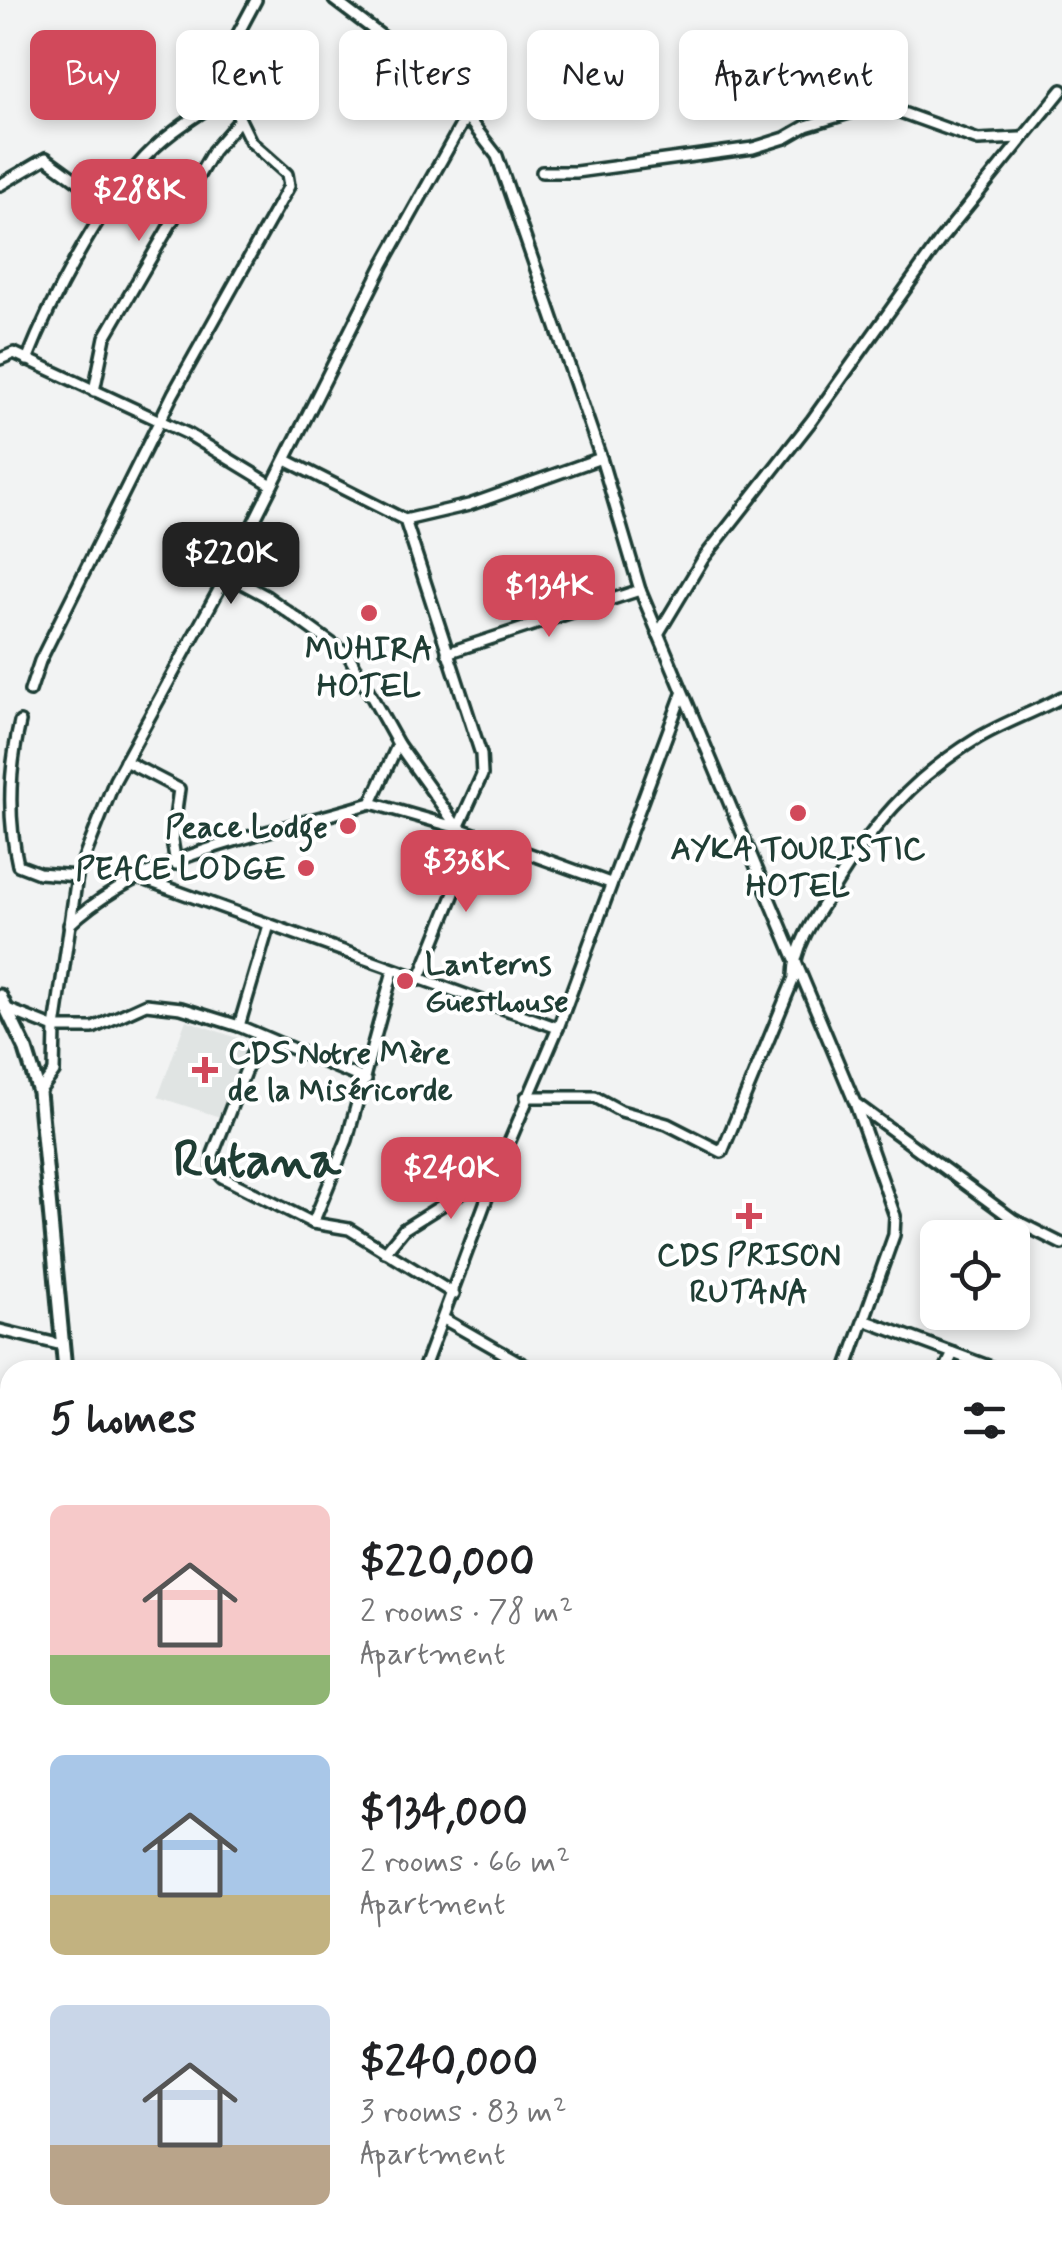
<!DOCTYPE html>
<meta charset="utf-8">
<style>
body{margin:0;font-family:Mynerve,sans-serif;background:#f2f2f2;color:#202124;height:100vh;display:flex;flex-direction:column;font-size:38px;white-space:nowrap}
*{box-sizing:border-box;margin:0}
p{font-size:32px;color:#757577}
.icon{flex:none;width:55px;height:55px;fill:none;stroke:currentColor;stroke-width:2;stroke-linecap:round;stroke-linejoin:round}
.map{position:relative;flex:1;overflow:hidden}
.sheet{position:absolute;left:0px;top:1360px;width:1062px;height:890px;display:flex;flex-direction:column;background:#fff;border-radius:30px 30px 0 0;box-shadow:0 5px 15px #0003}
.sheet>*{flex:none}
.top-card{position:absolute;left:30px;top:30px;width:1002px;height:90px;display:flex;gap:20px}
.controls{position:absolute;left:920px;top:1220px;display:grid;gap:20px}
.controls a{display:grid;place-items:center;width:110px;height:110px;border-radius:15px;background:#fff;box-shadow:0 5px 15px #0003;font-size:50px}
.price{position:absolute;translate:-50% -85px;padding:0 22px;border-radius:20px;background:#d1495b;color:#fff;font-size:32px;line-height:65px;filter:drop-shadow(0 2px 5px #0008)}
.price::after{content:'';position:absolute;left:50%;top:60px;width:30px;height:22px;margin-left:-15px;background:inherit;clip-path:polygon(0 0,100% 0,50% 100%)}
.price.active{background:#222;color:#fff}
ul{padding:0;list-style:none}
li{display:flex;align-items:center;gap:30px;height:250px;padding:0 50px}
li span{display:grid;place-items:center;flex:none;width:280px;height:200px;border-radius:15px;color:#555}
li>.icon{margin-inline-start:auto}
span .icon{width:120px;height:120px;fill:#fffc;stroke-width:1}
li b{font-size:42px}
h2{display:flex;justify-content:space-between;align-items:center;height:120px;padding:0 50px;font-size:42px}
.tag{padding:0 35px;border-radius:15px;background:#fff;box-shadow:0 5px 15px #0003;font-size:35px;line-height:90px}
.tag.active{background:#d1495b;color:#fff}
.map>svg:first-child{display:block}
.built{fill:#e0e4e3}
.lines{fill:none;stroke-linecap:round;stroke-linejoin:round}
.street-casing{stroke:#1f3d34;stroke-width:16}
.secondary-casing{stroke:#1f3d34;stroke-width:19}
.street{stroke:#fff;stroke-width:9}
.secondary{stroke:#fff;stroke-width:11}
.poi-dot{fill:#d1495b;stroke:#fff;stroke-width:4}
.labels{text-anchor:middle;stroke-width:8;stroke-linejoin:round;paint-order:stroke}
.poi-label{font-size:32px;font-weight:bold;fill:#1f3d34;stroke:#fff}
.town-label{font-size:52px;font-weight:bold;fill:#1f3d34;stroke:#fff}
</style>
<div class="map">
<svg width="1062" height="2250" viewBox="0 0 1062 2250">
<rect width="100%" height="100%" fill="#f2f3f3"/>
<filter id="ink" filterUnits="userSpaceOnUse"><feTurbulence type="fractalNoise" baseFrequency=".01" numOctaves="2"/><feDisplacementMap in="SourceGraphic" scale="20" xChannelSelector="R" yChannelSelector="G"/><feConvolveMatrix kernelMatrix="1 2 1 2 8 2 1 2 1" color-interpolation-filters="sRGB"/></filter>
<g filter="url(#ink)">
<polygon class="built" points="186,1020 251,1043 223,1118 158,1097"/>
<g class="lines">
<defs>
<g id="street">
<polyline points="334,0 436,77 497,156 601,458 640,590 855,1103 1014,1220 1062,1244"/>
<polyline points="542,172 576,172 753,148 785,138 806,126 869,107 900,112 978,140 1020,138"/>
<polyline points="0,185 46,158 112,206"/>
<polyline points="0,359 14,353 188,434 272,485"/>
<path d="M27,360C52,297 95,218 137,166C162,136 196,116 228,95"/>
<polyline points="94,391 105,337 213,151 238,122"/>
<polyline points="286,460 405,520 481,754 482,775 458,828 371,803"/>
<polyline points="405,520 469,505 601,458"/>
<polyline points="227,575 266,596 349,656 398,744 458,828 610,883"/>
<polyline points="658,634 703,559 812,420 941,239 1062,90"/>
<polyline points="447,653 640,590"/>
<polyline points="30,691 40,661 173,394 289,186 287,174 251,142 228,95 224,60 256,0"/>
<path d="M20,722C9,770 7,817 18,865L39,873L77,876"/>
<polyline points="125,761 179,789 172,840 176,864"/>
<polyline points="140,878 558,1028"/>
<path d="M69,925C147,851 272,834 371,803L398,744"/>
<polyline points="419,980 477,836"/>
<polyline points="7,1009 55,1028 93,1028 146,1004 181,1008 239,1026 269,925"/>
<polyline points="239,1026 366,1080"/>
<polyline points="259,1036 213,1154 213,1167 222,1177 313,1223 347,1140 393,971"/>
<polyline points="39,1092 54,1072 55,1028 77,876 115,780 227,575 384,263 465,118"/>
<path d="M526,1097H595L621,1111L667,1124L722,1152L794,978C793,949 814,918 830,894C872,826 909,780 978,738C1005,722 1035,712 1062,697"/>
<polyline points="313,1223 349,1229 454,1294"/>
<polyline points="385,1252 404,1229 495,1172"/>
<polyline points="444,1319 533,1370"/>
<polyline points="864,1320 999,1370"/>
<polyline points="0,1330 62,1345"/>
<polyline points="423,1370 497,1171 558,1028 682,694"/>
<polyline points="846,1370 894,1235 895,1216 856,1106"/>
<polyline points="945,1370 953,1353"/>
<polyline points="1052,1390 1062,1394"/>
<polyline points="0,1479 10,1483"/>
<polyline points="0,1516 10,1513"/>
<polyline points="1052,1537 1062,1541"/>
<polyline points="1052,1597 1062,1602"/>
<polyline points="1052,1900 1056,1909"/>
<polyline points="1052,2009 1062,2008"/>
<polyline points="1052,2098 1062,2104"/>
<polyline points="1052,2175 1062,2177"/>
<polyline points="0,2201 10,2195"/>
<polyline points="0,2226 10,2234"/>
<polyline points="17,2240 29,2250"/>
<polyline points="476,2240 482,2250"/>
<polyline points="708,2240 710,2250"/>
<polyline points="235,2250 239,2240"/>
</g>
<g id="secondary">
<polyline points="0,996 26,1050 39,1092 65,1370"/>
<polyline points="1052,1562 1062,1558"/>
<polyline points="0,1902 10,1914"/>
<polyline points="385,2240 410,2250"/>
</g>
</defs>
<use href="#street" class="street-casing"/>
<use href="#secondary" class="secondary-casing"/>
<use href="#street" class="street"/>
<use href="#secondary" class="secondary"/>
</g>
</g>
<g class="poi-dot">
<circle cx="369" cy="613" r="10"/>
<circle cx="798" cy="813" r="10"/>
<circle cx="348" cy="826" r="10"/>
<circle cx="306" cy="868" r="10"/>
<circle cx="405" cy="981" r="10"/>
<path d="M200 1055h10v10h10v10h-10v10h-10v-10h-10v-10h10z"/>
<path d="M744 1201h10v10h10v10h-10v10h-10v-10h-10v-10h10z"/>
</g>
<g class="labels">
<g class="poi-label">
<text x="369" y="659">MUHIRA<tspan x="369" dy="37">HOTEL</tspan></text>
<text x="328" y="837" text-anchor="end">Peace Lodge</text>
<text x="798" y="859">AYKA TOURISTIC<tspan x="798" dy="37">HOTEL</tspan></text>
<text x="286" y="879" text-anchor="end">PEACE LODGE</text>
<text x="425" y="974" text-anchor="start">Lanterns<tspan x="425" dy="37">Guesthouse</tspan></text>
<text x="228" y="1063" text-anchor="start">CDS Notre Mère<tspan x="228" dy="37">de la Miséricorde</tspan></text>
<text x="749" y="1265">CDS PRISON<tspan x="749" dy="37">RUTANA</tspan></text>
</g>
<g class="town-label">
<text x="257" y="1176">Rutana</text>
</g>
</g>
</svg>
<div class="controls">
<a><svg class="icon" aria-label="locate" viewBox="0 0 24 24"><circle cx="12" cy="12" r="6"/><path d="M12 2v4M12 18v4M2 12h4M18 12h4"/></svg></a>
</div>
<b class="price" style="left:139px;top:244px">$288K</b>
<b class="price active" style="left:231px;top:607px">$220K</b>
<b class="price" style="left:549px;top:640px">$134K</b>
<b class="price" style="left:466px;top:915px">$338K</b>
<b class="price" style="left:451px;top:1222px">$240K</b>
<div class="top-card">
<a class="tag active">Buy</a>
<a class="tag">Rent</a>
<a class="tag">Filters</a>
<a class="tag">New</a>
<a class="tag">Apartment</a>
</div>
<section class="sheet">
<h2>5 homes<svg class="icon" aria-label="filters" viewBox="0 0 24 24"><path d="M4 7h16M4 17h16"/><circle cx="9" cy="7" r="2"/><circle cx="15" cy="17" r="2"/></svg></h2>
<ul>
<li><span style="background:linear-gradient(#f6c9c9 75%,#8fb573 0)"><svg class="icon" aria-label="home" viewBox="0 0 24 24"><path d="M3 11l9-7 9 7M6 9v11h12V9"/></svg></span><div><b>$220,000</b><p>2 rooms · 78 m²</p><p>Apartment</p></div></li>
<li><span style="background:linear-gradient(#a9c7e8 70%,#c2b280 0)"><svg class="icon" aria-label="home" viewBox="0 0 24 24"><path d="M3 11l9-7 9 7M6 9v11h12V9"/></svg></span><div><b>$134,000</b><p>2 rooms · 66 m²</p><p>Apartment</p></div></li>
<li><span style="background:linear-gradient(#c9d6e8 70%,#b9a48a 0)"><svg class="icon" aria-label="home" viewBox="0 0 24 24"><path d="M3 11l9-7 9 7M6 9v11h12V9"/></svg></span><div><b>$240,000</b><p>3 rooms · 83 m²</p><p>Apartment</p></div></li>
</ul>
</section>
</div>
